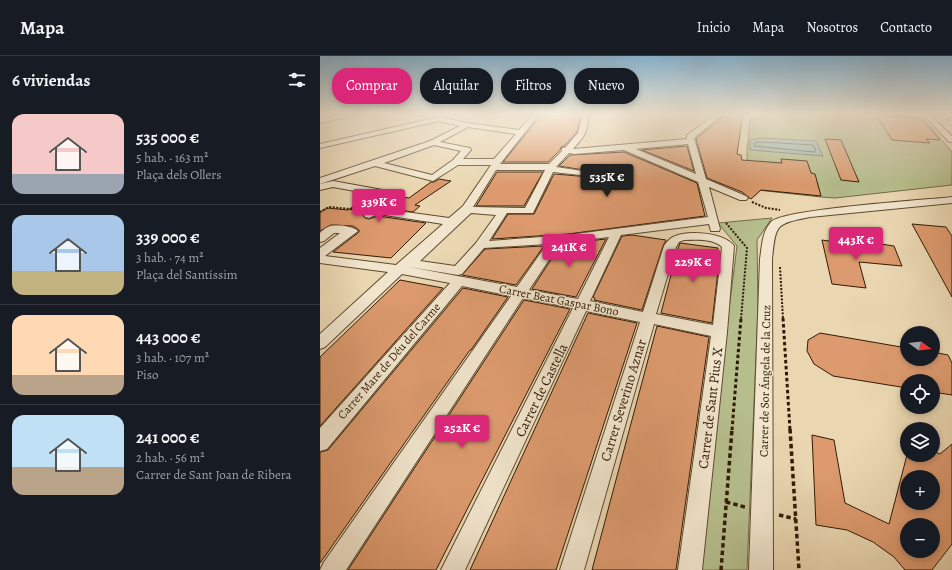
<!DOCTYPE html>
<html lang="es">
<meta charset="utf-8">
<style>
body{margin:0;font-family:Alegreya,serif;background:#20242c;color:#f1f3f6;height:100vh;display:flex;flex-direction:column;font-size:15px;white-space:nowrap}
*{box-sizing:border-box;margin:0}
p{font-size:13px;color:#9ea1a6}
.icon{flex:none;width:22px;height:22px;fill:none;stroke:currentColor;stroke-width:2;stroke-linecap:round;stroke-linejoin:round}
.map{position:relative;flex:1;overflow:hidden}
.drawer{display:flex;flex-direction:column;background:#171b24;width:320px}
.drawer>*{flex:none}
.guide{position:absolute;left:12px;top:12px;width:380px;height:36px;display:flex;gap:8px}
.needle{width:26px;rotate:105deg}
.fabs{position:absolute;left:580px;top:270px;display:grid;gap:8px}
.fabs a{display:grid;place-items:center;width:40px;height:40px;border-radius:50%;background:#171b24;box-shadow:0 2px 6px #0003;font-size:20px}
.price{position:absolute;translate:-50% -34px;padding:0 9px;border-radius:4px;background:#db2777;color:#fff;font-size:13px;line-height:26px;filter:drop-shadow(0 1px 2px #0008)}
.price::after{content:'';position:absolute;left:50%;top:24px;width:12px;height:9px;margin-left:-6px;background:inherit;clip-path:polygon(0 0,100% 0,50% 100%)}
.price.active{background:#222;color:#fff}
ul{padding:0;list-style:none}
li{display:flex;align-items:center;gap:12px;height:100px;padding:0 12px}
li+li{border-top:1px solid #363941}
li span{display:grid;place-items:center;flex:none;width:112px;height:80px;border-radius:12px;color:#555}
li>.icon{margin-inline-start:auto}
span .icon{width:48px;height:48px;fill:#fffc;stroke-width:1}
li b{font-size:17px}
h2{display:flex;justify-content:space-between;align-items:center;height:48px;padding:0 12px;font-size:17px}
.chip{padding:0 14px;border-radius:16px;background:#171b24;box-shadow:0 2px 6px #0003;font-size:14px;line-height:36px}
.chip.active{background:#db2777;color:#fff}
header{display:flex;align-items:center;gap:24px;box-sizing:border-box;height:56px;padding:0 20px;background:#171b24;border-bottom:1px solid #363941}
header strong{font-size:19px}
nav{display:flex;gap:22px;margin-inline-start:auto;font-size:14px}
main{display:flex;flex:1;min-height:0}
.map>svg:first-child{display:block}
.green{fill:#b6be8d;stroke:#746c48}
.water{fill:#99b8b3;stroke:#6f796d}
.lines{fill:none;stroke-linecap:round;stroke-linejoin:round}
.shore{stroke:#656a5c;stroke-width:1}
.building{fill:#dc9a6e;stroke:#311b04;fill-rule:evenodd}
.street-casing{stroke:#5f4a30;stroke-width:2}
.path-far3{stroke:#311b04;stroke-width:1.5;stroke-dasharray:1.5 1;stroke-linecap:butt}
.path-far2{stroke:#311b04;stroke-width:2;stroke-dasharray:2 1.5;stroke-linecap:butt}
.path-far1{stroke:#311b04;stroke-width:3;stroke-dasharray:3.5 2.5;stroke-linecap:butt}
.path{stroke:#311b04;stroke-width:3.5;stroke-dasharray:4.5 3;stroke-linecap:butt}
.street{fill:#f1e5cd;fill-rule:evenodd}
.rail{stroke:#311b04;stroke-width:1.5;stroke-dasharray:4 4;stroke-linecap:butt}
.labels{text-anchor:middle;stroke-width:3;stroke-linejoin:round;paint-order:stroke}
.street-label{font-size:12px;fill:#311b04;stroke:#f1e5cd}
.near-street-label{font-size:14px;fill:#311b04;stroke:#f1e5cd}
</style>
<header>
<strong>Mapa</strong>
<nav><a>Inicio</a><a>Mapa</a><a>Nosotros</a><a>Contacto</a></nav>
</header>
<main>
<section class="drawer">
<h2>6 viviendas<svg class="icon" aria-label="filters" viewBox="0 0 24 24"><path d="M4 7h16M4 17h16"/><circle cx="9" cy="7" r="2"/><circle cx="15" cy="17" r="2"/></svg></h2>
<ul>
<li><span style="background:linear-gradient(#f6c9c9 75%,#9aa5b1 0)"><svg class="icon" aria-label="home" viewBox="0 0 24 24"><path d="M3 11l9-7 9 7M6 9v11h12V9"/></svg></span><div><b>535 000 €</b><p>5 hab. · 163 m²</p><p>Plaça dels Ollers</p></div></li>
<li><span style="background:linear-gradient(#a9c7e8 70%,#c2b280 0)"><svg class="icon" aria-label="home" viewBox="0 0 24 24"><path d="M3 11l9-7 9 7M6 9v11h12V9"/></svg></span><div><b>339 000 €</b><p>3 hab. · 74 m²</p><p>Plaça del Santíssim</p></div></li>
<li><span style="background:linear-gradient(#ffd9b3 75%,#b9a48a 0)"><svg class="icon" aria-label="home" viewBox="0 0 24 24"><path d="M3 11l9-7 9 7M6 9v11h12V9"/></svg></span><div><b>443 000 €</b><p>3 hab. · 107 m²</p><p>Piso</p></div></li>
<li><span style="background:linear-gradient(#bfe0f5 65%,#b9a48a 0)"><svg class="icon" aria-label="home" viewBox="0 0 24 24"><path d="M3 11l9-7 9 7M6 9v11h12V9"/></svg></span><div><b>241 000 €</b><p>2 hab. · 56 m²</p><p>Carrer de Sant Joan de Ribera</p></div></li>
</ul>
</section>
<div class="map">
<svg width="632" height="514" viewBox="0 0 632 514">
<rect width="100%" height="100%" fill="#ead7b2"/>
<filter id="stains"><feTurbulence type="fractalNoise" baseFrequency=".005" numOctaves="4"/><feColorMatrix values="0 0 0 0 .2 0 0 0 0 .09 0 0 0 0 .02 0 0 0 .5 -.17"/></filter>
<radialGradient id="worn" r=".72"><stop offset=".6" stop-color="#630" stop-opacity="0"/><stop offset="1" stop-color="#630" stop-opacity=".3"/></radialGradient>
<g class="green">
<polygon points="431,57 550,57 603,62 632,96 632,129 515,142 501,141 428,133 427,95"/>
<polygon points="452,162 437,184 438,252 427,514 376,514 417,190 398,167"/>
</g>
<polygon class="water" points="441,82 496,85 503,100 430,94 430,84"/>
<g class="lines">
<polygon class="shore" points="441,86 493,89 496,94 494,96 434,90 435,87"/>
</g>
<g class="building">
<polygon points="222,57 262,57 257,76 244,90 241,91 240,94 228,106 183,106 218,63"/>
<polygon points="407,57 423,57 417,98 421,99 422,104 462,107 461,103 487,105 491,117 495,118 501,140 441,134 431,143 422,136 387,122 376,83"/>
<polygon points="556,59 602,63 620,84 606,83 610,87 572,84"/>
<polygon points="505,83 521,84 539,126 521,124"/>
<polygon points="367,90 374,115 322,94"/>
<polygon points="304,96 377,127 385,160 248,178 172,183 188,158 214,158 234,118 270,121 273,119 270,115 239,110 250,99"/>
<polygon points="177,116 223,116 204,150 156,150"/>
<polygon points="119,123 131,125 95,149 100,150 93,156 56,151 43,159 45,162 49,163 58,160 106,167 71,202 13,196 39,176 39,174 33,170 11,169 0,175 0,156 7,152 28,154 50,139 68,142 73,140 89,142 111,126 114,126"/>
<polygon points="592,168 626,171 632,180 632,241"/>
<polygon points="312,179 346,184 343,190 322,254 274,244 275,242 273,241 302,180"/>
<polygon points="286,183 256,241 212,233 241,188"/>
<polygon points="502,184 542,190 541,185 574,190 582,210 539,206 546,232 512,228"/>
<polygon points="360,187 398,192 396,202 399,206 392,267 341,257 352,215 350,215"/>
<polygon points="224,190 196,229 142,219 165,193"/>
<polygon points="80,224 123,232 0,370 0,301"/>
<polygon points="143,232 188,241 151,294 150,294 0,507 0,396 8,394"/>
<polygon points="204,244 250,253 116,514 28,514"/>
<polygon points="268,257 317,267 236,514 150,514"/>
<polygon points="337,270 389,281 356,514 272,514"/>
<polygon points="500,277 587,292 587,303 613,303 613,296 628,299 632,307 632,339 613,336 613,325 587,325 587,332 513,320 494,308 487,295 488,284"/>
<path d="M492,379L514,384L525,447L569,468L587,399H613V395L620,398L632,388V488L612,514H585L574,501L553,486L527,474L496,469ZM587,421H613V447H587ZM587,469H613V495H587Z"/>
</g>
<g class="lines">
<defs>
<g id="street">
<polygon points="31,57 42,57 0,67 0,63"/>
<path d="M214,57H220L180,108H229L242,95V92H245L258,77L263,57H269C267,77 266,79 253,93L367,83V79L397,57H404L374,82L386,123L426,140L428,142L426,144H420L389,131L400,173L399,175H391L389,168L301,179L270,245L323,256L344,190C346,187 349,183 353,181C367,174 404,176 414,190L407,276L382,514H358L391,280L334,268L264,514H240L320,266L266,255L145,514H121L253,252L203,242L26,514H0L4,506L191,240L142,230L7,393L0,395V372L130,227L82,218L5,291L0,293V278L68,216L0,207V192L20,177H14L4,185L0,186V177C2,175 5,172 8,171C14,168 33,170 38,175L5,200L76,209L123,168L58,158L49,162L45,161L44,159L56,152L129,162L143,150L171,109H138L113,125L55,110L0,128V122L110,85L140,70L119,65L0,92V88L119,61L147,67L199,74ZM148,71L196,78L174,103H143L151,94L150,92L120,86ZM368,88L376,118L316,93ZM114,89L141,95L133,104L112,119L64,107ZM304,94L378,126L388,161L248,179L169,185L187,157H213L233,116L270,120L272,118L270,116L236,111L249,97L254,98ZM176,114H225L205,152L153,151ZM151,157L176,159L156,187L135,210L100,205ZM289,181L258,243L209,234L240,187ZM364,184C377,184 392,182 402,191L393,269L336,258L356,191L359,186ZM227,188L197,231L89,211L138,219L142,218L164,192Z"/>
<polygon points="602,57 608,57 632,80 632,86 629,86"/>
<polygon points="13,125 68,135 73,138 68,141 13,131 0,134 0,128"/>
<path d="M632,141V147L490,161C455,168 456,168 452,203L453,514H429L440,203C442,190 442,176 451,166C463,153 606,144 632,141Z"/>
</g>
</defs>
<use href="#street" class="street-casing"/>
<polyline class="path-far3" points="626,57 632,62"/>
<g class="path-far2">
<polyline points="432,146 446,152 460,154"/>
<polyline points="0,156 9,151 41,154"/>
<polyline points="406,167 427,192 421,263"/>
<polyline points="460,211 463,263"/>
</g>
<g class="path-far1">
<polyline points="463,262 470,374"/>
<polyline points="412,374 421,262"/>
</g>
<g class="path">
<polyline points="470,373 479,514"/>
<polyline points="406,446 425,451"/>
<polyline points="459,459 476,463"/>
<polyline points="401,514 412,373"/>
</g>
<use href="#street" class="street"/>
<polyline class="rail" points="620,57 632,68"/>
</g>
<linearGradient id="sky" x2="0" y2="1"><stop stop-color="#88b6d3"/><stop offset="0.45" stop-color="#f6eddc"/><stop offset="1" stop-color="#f6eddc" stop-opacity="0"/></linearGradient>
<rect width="632" height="128" fill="url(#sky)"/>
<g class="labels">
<g class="street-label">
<text transform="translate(239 244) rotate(11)" y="4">Carrer Beat Gaspar Bono</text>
<text transform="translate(69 305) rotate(-49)" y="4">Carrer Mare de Déu del Carme</text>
<text transform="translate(445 325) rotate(-89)" y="4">Carrer de Sor Ángela de la Cruz</text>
</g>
<g class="near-street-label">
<text transform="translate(221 334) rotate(-64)" y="5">Carrer de Castella</text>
<text transform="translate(303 344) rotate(-73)" y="5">Carrer Severino Aznar</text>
<text transform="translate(390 352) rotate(-83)" y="5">Carrer de Sant Pius X</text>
</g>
</g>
<rect width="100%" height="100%" filter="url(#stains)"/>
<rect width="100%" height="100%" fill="url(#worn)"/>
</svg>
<div class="fabs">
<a><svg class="needle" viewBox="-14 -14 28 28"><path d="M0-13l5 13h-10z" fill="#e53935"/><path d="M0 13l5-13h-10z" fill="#9ea1a6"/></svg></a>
<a><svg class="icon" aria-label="locate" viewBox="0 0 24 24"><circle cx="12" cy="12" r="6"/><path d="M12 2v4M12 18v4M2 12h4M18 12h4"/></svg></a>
<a><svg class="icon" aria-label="layers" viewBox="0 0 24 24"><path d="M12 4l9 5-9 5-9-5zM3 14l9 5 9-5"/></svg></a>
<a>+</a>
<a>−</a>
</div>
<b class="price active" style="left:287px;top:142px">535K €</b>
<b class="price" style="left:59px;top:167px">339K €</b>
<b class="price" style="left:536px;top:205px">443K €</b>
<b class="price" style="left:249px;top:212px">241K €</b>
<b class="price" style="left:373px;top:227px">229K €</b>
<b class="price" style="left:142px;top:393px">252K €</b>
<div class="guide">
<a class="chip active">Comprar</a>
<a class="chip">Alquilar</a>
<a class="chip">Filtros</a>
<a class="chip">Nuevo</a>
</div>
</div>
</main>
